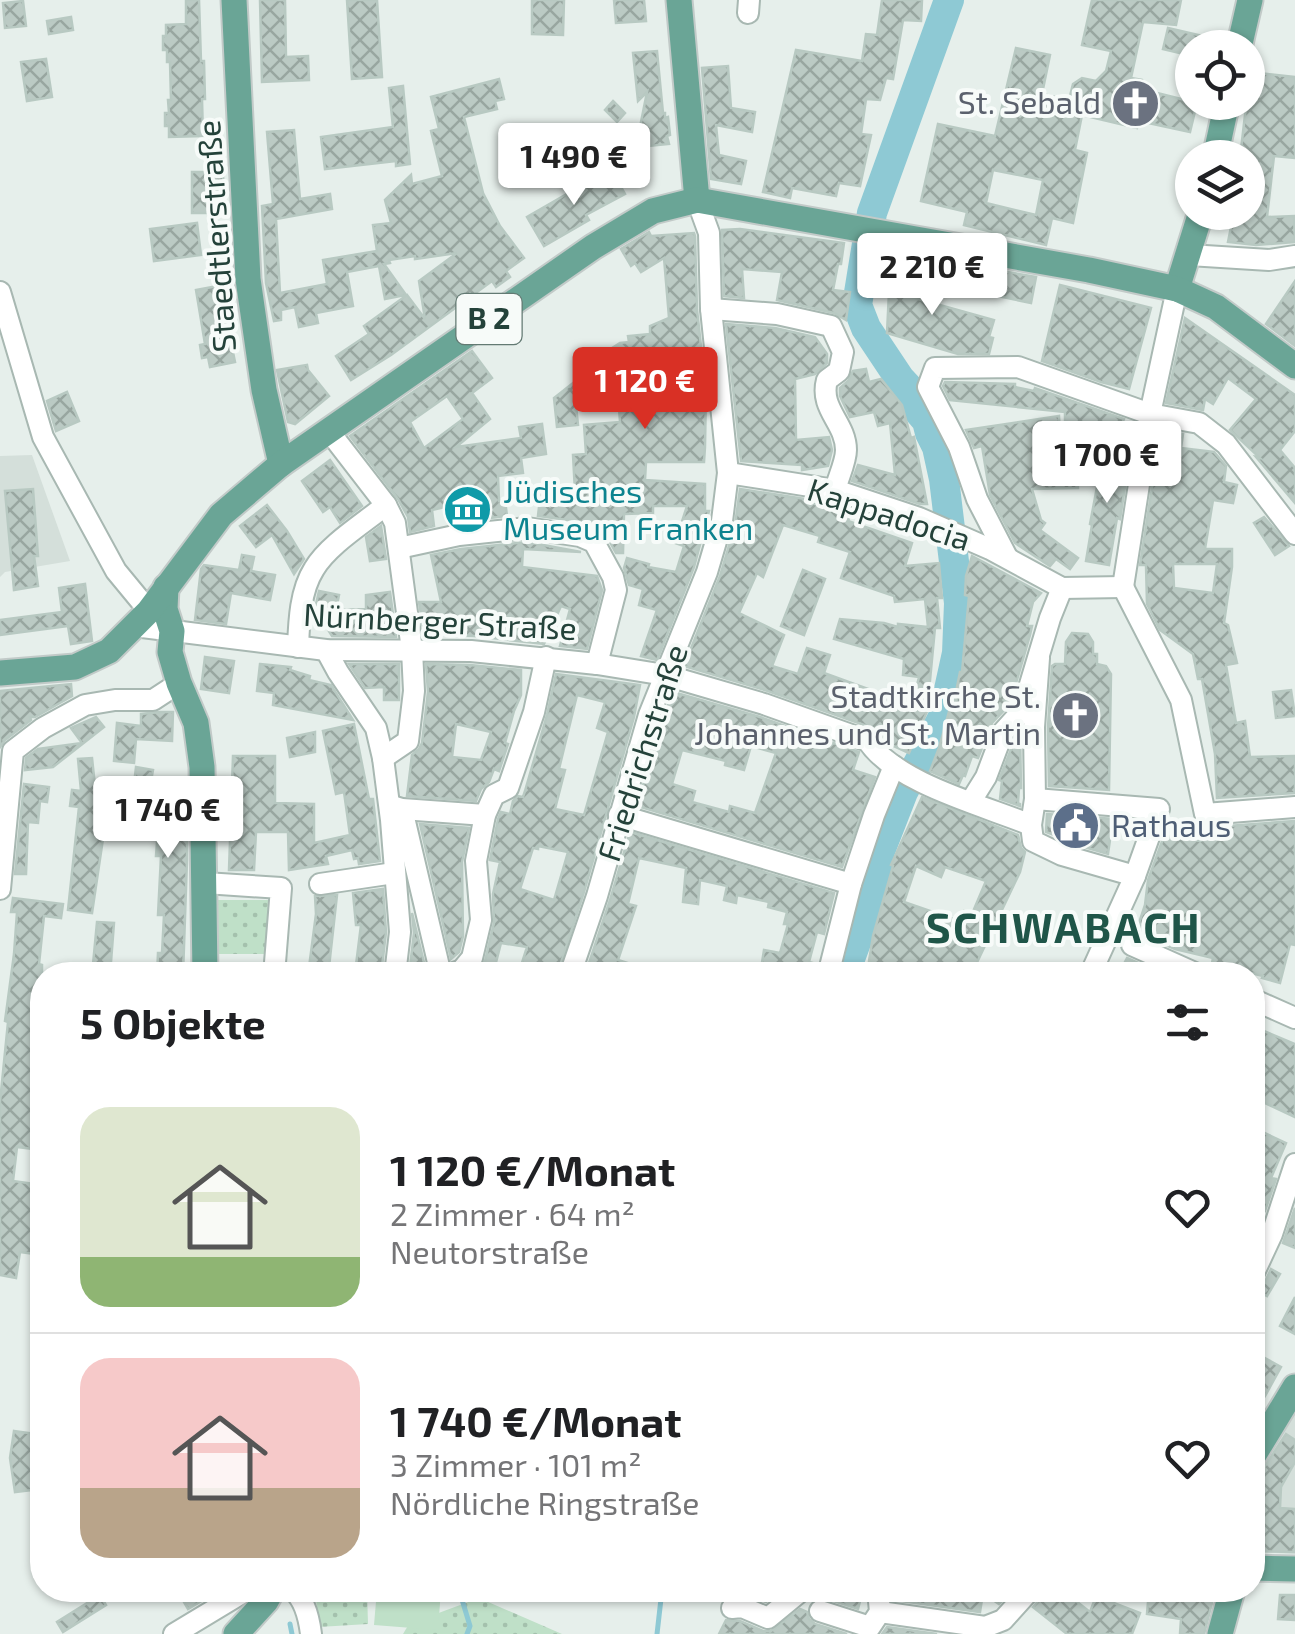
<!DOCTYPE html>
<html lang="de">
<meta charset="utf-8">
<style>
body{margin:0;font-family:"Exo 2",sans-serif;background:#f6f6f6;color:#202124;height:100vh;display:flex;flex-direction:column;font-size:38px;white-space:nowrap}
*{box-sizing:border-box;margin:0}
p{font-size:32px;color:#757577}
.icon{flex:none;width:55px;height:55px;fill:none;stroke:currentColor;stroke-width:2;stroke-linecap:round;stroke-linejoin:round}
.map{position:relative;flex:1;overflow:hidden}
.side{position:absolute;left:30px;top:962px;width:1235px;height:640px;display:flex;flex-direction:column;background:#fff;border-radius:40px;box-shadow:0 2px 8px #0004}
.side>*{flex:none}
.tools{position:absolute;left:1175px;top:30px;display:grid;gap:20px}
.tools a{display:grid;place-items:center;width:90px;height:90px;border-radius:50%;background:#fff;box-shadow:0 2px 8px #0004;font-size:50px}
.price{position:absolute;translate:-50% -85px;padding:0 22px;border-radius:10px;background:#fff;color:#222;font-size:32px;line-height:65px;filter:drop-shadow(0 2px 5px #0008)}
.price::after{content:'';position:absolute;left:50%;top:60px;width:30px;height:22px;margin-left:-15px;background:inherit;clip-path:polygon(0 0,100% 0,50% 100%)}
.price.on{background:#d93025;color:#fff}
ul{padding:0;list-style:none}
li{display:flex;align-items:center;gap:30px;height:250px;padding:0 50px}
li+li{border-top:2px solid #e0e0e0}
li span{display:grid;place-items:center;flex:none;width:280px;height:200px;border-radius:30px;color:#555}
li>.icon{margin-inline-start:auto}
span .icon{width:120px;height:120px;fill:#fffc;stroke-width:1}
li b{font-size:42px}
h2{display:flex;justify-content:space-between;align-items:center;height:120px;padding:0 50px;font-size:42px}
.map>svg:first-child{display:block}
.built{fill:#d4dfda}
.green{fill:url(#green-dots)}
.pitch{fill:#bfe0c8}
.lines{fill:none;stroke-linecap:round;stroke-linejoin:round}
.stream{stroke:#8ec9d4;stroke-width:5}
.river{stroke:#8ec9d4;stroke-width:30}
.building{fill:url(#building-cross-hatch);stroke:#b8c9c2;stroke-width:2.5;fill-rule:evenodd}
.minor-casing{stroke:#a8b8b2;stroke-width:24}
.major-casing{stroke:#c2cac8;stroke-width:29}
.minor{stroke:#fff;stroke-width:20}
.major{stroke:#6aa596;stroke-width:25}
.labels{text-anchor:middle;stroke-width:8;stroke-linejoin:round;paint-order:stroke}
.shield{fill:#f7fbf9;stroke:#637a73;stroke-width:2.5}
.shield-label{font-size:30px;font-weight:bold;fill:#24423a}
.worship-label{font-size:32px;fill:#5b616d;stroke:#f7fbf9;text-anchor:end}
.street-label{font-size:32px;fill:#24423a;stroke:#f7fbf9}
.culture-label{font-size:32px;fill:#0d838f;stroke:#f7fbf9;text-anchor:start}
.service-label{font-size:32px;fill:#4e5e75;stroke:#f7fbf9;text-anchor:start}
.district-label{font-size:42px;font-weight:bold;letter-spacing:2.5px;fill:#1f5548;stroke:#f7fbf9}
</style>
<div class="map">
<svg width="1295" height="1634" viewBox="0 0 1295 1634">
<defs>
<pattern id="green-dots" width="8" height="8" patternUnits="userSpaceOnUse" patternTransform="scale(2.5)"><rect width="8" height="8" fill="#bfe0c8"/><path d="M2 2h.1M6 6h.1" fill="none" stroke="#a4c1ad" stroke-width="1.8" stroke-linecap="round"/></pattern>
<pattern id="building-cross-hatch" width="8" height="8" patternUnits="userSpaceOnUse" patternTransform="scale(2.5)"><rect width="8" height="8" fill="#bbcac4"/><path d="M0 0l8 8M0 8l8-8" fill="none" stroke="#98a6a0"/></pattern>
</defs>
<rect width="100%" height="100%" fill="#e6efeb"/>
<g class="built">
<polygon points="32,455 70,561 5,572 0,577 0,456"/>
<polygon points="1291,1415 1295,1415 1295,1554 1253,1552 1258,1473"/>
</g>
<g class="green">
<polygon points="218,900 270,900 271,954 219,954"/>
<polygon points="315,1590 367,1590 368,1624 319,1627"/>
<polygon points="479,1598 562,1634 403,1634 409,1624"/>
</g>
<polygon class="pitch" points="377,1590 441,1590 438,1630 374,1625"/>
<g class="lines">
<g class="stream">
<polyline points="460,1593 470,1626 467,1634"/>
<polyline points="290,1624 292,1634"/>
<polyline points="657,1634 662,1590"/>
</g>
<polyline class="river" points="844,975 869,907 880,851 903,792 943,717 957,653 959,603 944,479 937,447 930,433 927,421 914,406 913,393 900,379 866,328 857,305 872,213 949,0"/>
</g>
<g class="building">
<polygon points="186,0 199,0 201,61 204,61 205,99 202,99 203,136 169,137 169,126 165,126 165,113 169,113 168,100 171,100 170,62 167,62 167,50 163,50 163,36 166,36 166,25 186,24"/>
<polygon points="260,0 285,0 286,57 308,56 309,80 262,82"/>
<polygon points="347,0 377,0 382,77 352,79"/>
<polygon points="532,0 564,0 563,35 532,34"/>
<polygon points="614,0 644,0 646,21 616,23"/>
<polygon points="882,0 922,0 921,21 903,20 893,79 886,78 880,100 866,99 861,134 871,135 860,186 839,183 836,196 792,188 790,198 763,192 796,50 862,61 866,34 877,35"/>
<path d="M1092,0H1181L1176,25L1143,22L1131,78L1142,80L1149,91L1197,103L1190,132L1139,121L1137,128L1082,115L1075,150L1087,153L1073,223L1052,218L1046,245L964,225L967,212L921,201L938,124L995,136L1016,48L1050,55L1042,94L1069,100L1073,84L1082,78L1096,81L1106,71L1111,51L1082,45ZM993,170L1043,180L1036,215L986,203Z"/>
<polygon points="23,1 26,26 5,28 3,3"/>
<polygon points="71,17 73,30 49,34 47,21"/>
<polygon points="1168,28 1224,41 1223,48 1192,48 1192,56 1163,49"/>
<polygon points="657,51 663,113 665,113 665,118 668,117 670,135 667,136 669,144 649,146 648,135 641,136 640,127 647,92 638,101 633,53"/>
<polygon points="46,59 52,97 27,101 21,62"/>
<polygon points="728,66 731,108 755,112 752,132 716,125 719,155 746,161 741,184 711,179 702,68"/>
<polygon points="1250,72 1295,77 1295,158 1274,156 1267,217 1294,216 1295,242 1256,245 1228,242 1234,212 1248,212 1248,158 1240,158"/>
<polygon points="499,79 504,99 495,101 497,109 464,117 483,193 500,226 524,258 506,271 510,277 496,287 492,281 391,355 351,380 336,356 369,334 364,326 407,295 425,319 419,281 457,253 415,259 415,256 389,260 390,263 384,264 406,295 385,299 379,266 347,272 353,306 316,313 318,323 299,327 295,307 281,310 281,320 274,321 266,283 262,206 273,204 267,132 294,130 300,199 330,194 332,209 276,219 280,293 327,284 323,260 377,251 373,225 391,223 385,200 411,175 412,184 442,176 431,131 439,129 431,97"/>
<polygon points="403,86 410,164 396,166 396,161 325,169 321,137 393,127 389,88"/>
<polygon points="613,101 625,113 617,122 605,110"/>
<polygon points="612,171 625,194 586,215 589,220 544,246 527,217 572,191 573,192"/>
<polygon points="192,172 223,172 224,213 192,213"/>
<polygon points="197,223 201,255 154,261 150,229"/>
<polygon points="740,229 844,243 841,264 838,264 833,290 850,292 846,320 834,313 777,300 782,272 742,269 744,298 724,296 722,230"/>
<polygon points="649,232 651,236 694,233 695,236 697,310 706,391 705,447 704,462 646,462 645,480 705,484 705,511 709,511 694,567 657,660 641,656 657,610 639,605 643,589 629,585 624,568 627,558 649,564 648,567 676,572 684,546 675,543 687,506 653,506 653,513 624,514 623,553 616,553 606,535 599,529 583,522 538,516 541,489 575,492 573,455 586,454 584,425 620,422 618,394 575,396 578,425 557,427 554,398 587,372 584,366 620,343 629,342 628,336 650,334 650,326 669,318 664,258 641,272 635,263 631,266 621,249"/>
<polygon points="891,251 905,254 903,267 917,271 911,297 994,320 989,337 993,338 989,354 958,354 887,333"/>
<polygon points="969,265 1036,277 1031,303 964,289"/>
<polygon points="1295,281 1295,346 1266,324"/>
<polygon points="223,285 229,323 227,323 235,362 210,367 208,357 202,358 200,345 205,344 196,290"/>
<polygon points="1060,285 1151,308 1129,389 1101,382 1042,361"/>
<polygon points="1185,318 1295,395 1295,431 1280,450 1295,468 1295,503 1256,457 1260,458 1230,430 1256,399 1228,378 1213,404 1205,399 1203,410 1166,403"/>
<polygon points="726,324 775,328 815,337 827,354 827,363 815,374 795,379 796,440 829,437 832,450 828,466 802,470 802,465 741,461"/>
<path d="M472,351L492,378L472,393L490,419L456,447L521,438L519,427L542,424L546,454L521,458L523,473L498,476L499,501L505,500L507,516L464,521L462,503L432,510L434,526L410,532L408,517L398,499L350,436ZM447,396L463,419L424,448L410,422Z"/>
<polygon points="307,365 308,370 329,396 295,424 288,422 277,370"/>
<polygon points="866,369 869,382 881,379 902,405 911,438 914,437 927,504 920,504 852,481 858,465 895,475 890,423 878,426 874,412 850,417 840,396 840,388 848,381 853,371"/>
<polygon points="945,382 1015,384 1015,387 1034,391 1035,388 1124,419 1115,441 1065,421 1065,412 950,400 943,386"/>
<polygon points="67,392 79,421 56,431 47,401"/>
<polygon points="1059,416 1062,467 1078,467 1078,488 1032,489 1041,520 1045,523 1040,530 1078,558 1070,569 1056,559 1050,566 1015,543 990,495 982,446 974,448 966,430"/>
<path d="M1161,430L1183,434L1181,448L1214,452L1226,466L1224,482L1237,485L1233,503L1213,500L1205,549H1232V567L1224,623L1228,625L1237,663L1226,665L1236,723L1245,721L1250,757L1295,756V793L1217,798L1215,754L1202,679H1198L1193,654L1160,630L1147,604L1146,565H1140ZM1173,564H1217L1213,593L1174,588Z"/>
<polygon points="1104,450 1130,455 1120,519 1117,518 1109,565 1086,561 1092,525 1090,524"/>
<polygon points="330,460 362,506 340,523 330,507 323,512 302,481"/>
<polygon points="33,489 38,556 34,556 38,586 14,590 5,491"/>
<path d="M740,489L812,500V503L850,515L848,521L912,543L905,566L939,563L942,598H937L940,628H935L929,691L935,693L909,753L889,744L873,728L768,691L684,666L720,576L735,525ZM783,525L820,536L818,542L850,552L841,578L894,596L895,602L925,599L928,627L898,624V627L884,623L840,619L834,639L904,659L903,675L919,677L912,705L824,673L830,655L807,648L798,674L772,666L784,635L739,613L757,573L763,577Z"/>
<polygon points="267,505 287,531 304,559 294,574 272,535 256,547 240,526"/>
<polygon points="1264,517 1289,546 1275,555 1254,523"/>
<polygon points="381,526 386,559 370,561 366,537"/>
<polygon points="527,542 581,552 523,549 522,567 597,576 602,590 587,649 560,646 570,609 561,606 544,644 474,636 424,634 419,602 441,602 431,555 461,549"/>
<polygon points="242,555 254,557 251,571 275,575 270,600 231,593 226,624 195,620 201,569 204,565 239,570"/>
<polygon points="972,556 1041,593 1033,602 1027,626 1032,626 1030,635 1010,704 992,723 978,758 972,756 965,776 963,775 959,784 930,771 939,748 953,697 955,697 960,672 962,672 969,596 965,595 966,576"/>
<polygon points="803,570 825,579 804,635 781,626"/>
<polygon points="85,584 92,641 71,644 68,626 0,635 0,620 62,612 59,588"/>
<polygon points="319,591 339,595 336,610 366,609 366,595 390,592 396,637 332,636 315,609"/>
<polygon points="1072,633 1088,634 1093,642 1093,654 1097,654 1097,664 1106,666 1111,674 1109,790 1049,786 1048,727 1052,666 1055,664 1065,664 1066,642"/>
<polygon points="205,657 234,661 229,693 201,689"/>
<polygon points="260,664 291,667 290,670 310,676 309,680 331,685 353,720 273,705 274,693 257,691"/>
<polygon points="349,664 399,664 399,700 384,700 384,687 365,688"/>
<path d="M426,664L470,665L521,670V695L514,711L505,743L508,744L499,771L494,769L489,782L481,789L476,801L407,796L412,755L419,749L422,743L428,692ZM456,724L491,732L481,760L452,757Z"/>
<path d="M556,674L640,685L634,717L584,892L557,975H541L542,973L521,966L527,947L501,943L493,974L479,971L485,961L494,923L493,894L500,862L490,860L498,819L501,812L510,814L513,801L518,796L523,797L525,791L547,715ZM577,695L605,702L597,728L608,732L584,815L555,809L565,770L559,769ZM538,846L568,852L554,900L520,889L533,848L538,849Z"/>
<polygon points="71,684 72,696 35,717 30,717 31,720 5,740 0,747 0,691"/>
<polygon points="1291,690 1295,716 1276,718 1273,692"/>
<path d="M673,692L760,717L859,752L853,770L875,777L842,867L637,806L662,720ZM751,746L776,753L755,813L730,806L729,812L692,802L695,791L672,784L682,750L726,761L725,765L744,770Z"/>
<polygon points="160,712 173,712 172,741 136,739 134,763 114,761 117,723 141,726 141,714"/>
<polygon points="96,717 104,727 53,767 25,770 26,758 38,749 82,743 71,728"/>
<polygon points="354,724 369,799 373,799 380,861 359,864 358,858 354,859 352,850 326,856 328,864 289,870 288,832 256,832 254,870 229,870 233,756 275,756 275,803 314,804 314,843 350,835 344,792 336,794 323,731"/>
<polygon points="315,732 315,752 290,757 287,738"/>
<polygon points="1020,733 1021,788 1019,788 1018,803 1020,804 1020,806 1000,799 1002,781 999,780 1015,739"/>
<polygon points="92,758 100,832 104,832 92,913 68,910 79,807 70,806 72,790 81,791 78,759"/>
<polygon points="136,767 153,770 151,781 186,783 184,839 187,840 187,860 183,975 157,975 158,953 162,953 164,915 158,915 161,856 156,856 159,815 131,811"/>
<polygon points="24,784 49,787 47,802 40,801 38,823 28,822 26,874 15,874"/>
<path d="M922,797L1018,835L1021,848L1025,852L1020,872L971,975L931,965L927,975H907L880,971L875,964L869,961L873,936L893,866L891,865ZM916,866L941,877L945,867L986,881L972,914L964,911L959,921L904,902Z"/>
<polygon points="1047,814 1113,819 1108,854 1067,842 1067,840 1046,832"/>
<polygon points="1295,821 1295,945 1290,944 1280,983 1262,978 1263,976 1212,963 1213,958 1175,949 1136,932 1145,905 1148,880 1164,836 1200,841 1216,835 1215,827"/>
<polygon points="420,824 469,828 462,862 463,936 459,952 451,959"/>
<polygon points="630,832 834,893 824,934 817,932 809,962 816,964 815,975 760,975 764,950 780,953 788,924 784,924 787,912 768,907 769,902 737,895 736,903 724,900 727,886 700,880 698,904 683,902 686,868 639,858 628,904 636,906 618,960 656,972 656,975 585,975 610,900"/>
<polygon points="383,889 386,932 381,975 365,975 367,967 356,965 361,925 356,925 353,893"/>
<polygon points="337,895 329,967 324,967 323,975 308,975 316,914 315,896"/>
<polygon points="13,898 63,904 61,918 44,916 39,964 42,965 42,1030 40,1030 31,1118 42,1120 42,1150 17,1147 13,1181 42,1185 42,1255 20,1252 16,1278 0,1275 0,1102 8,1022 5,1021 14,954 17,912 11,912"/>
<polygon points="412,913 427,975 409,975 414,933"/>
<polygon points="97,922 114,923 110,975 92,975"/>
<polygon points="1127,958 1165,975 1118,975"/>
<polygon points="1252,1026 1295,1044 1295,1117 1252,1097"/>
<polygon points="1258,1130 1286,1143 1271,1178 1276,1179 1265,1211 1252,1207 1252,1187 1258,1168 1252,1165 1252,1141"/>
<polygon points="1295,1208 1295,1248 1283,1243"/>
<polygon points="1271,1269 1280,1274 1267,1296 1256,1290 1264,1284"/>
<polygon points="1295,1297 1295,1334 1280,1326"/>
<polygon points="1252,1351 1281,1367 1265,1396 1252,1389"/>
<polygon points="14,1431 36,1434 31,1467 33,1490 15,1492 10,1458"/>
<polygon points="1286,1434 1295,1440 1295,1462 1281,1487 1280,1508 1295,1509 1295,1552 1254,1551 1259,1475"/>
<polygon points="177,1590 220,1590 188,1609"/>
<polygon points="729,1590 780,1590 766,1602 746,1594 728,1595"/>
<polygon points="829,1590 863,1590 858,1609 827,1599"/>
<polygon points="892,1590 962,1598 964,1590 1012,1590 999,1604 983,1593 980,1612 893,1600"/>
<polygon points="1043,1590 1062,1590 1090,1612 1096,1596 1140,1613 1132,1634 1067,1634 1033,1607 1041,1598"/>
<polygon points="1149,1590 1200,1590 1212,1603 1204,1634 1180,1634 1181,1619 1147,1614"/>
<polygon points="100,1595 106,1605 63,1632 57,1622"/>
<polygon points="1280,1595 1295,1595 1295,1620 1278,1619"/>
<polygon points="800,1609 807,1612 809,1619 815,1624 847,1634 719,1634 726,1620 740,1621 763,1631 771,1631"/>
<polygon points="887,1627 937,1634 882,1634"/>
</g>
<g class="lines">
<defs>
<g id="minor">
<polyline points="748,13 749,0"/>
<polyline points="1189,255 1269,260 1295,256"/>
<polyline points="0,292 43,437 116,571 149,611"/>
<path d="M711,309L777,314L831,326L843,352L839,371L827,380C819,409 846,423 846,450C846,462 838,478 835,490"/>
<polyline points="328,430 386,505 395,523 412,650 414,691 408,741 383,758"/>
<polyline points="728,473 835,490 919,518 990,549 1062,588 1123,587"/>
<polyline points="399,548 459,535 527,528 580,536 594,542 613,577 616,590 597,664"/>
<polyline points="1007,557 977,499 959,447 928,387 935,368 1018,367 1150,414 1199,423 1226,444 1295,534"/>
<polyline points="1123,587 1181,700 1205,814 1295,807"/>
<polyline points="1123,587 1150,414 1177,289"/>
<path d="M134,626L326,650L471,651L597,664L665,675L764,704L868,741C895,783 985,806 1031,825"/>
<path d="M298,647C299,622 300,591 314,569C328,545 364,523 386,505"/>
<polyline points="326,650 338,672 376,728 383,758 391,820 400,932 395,975"/>
<polyline points="1039,658 1034,727 1035,799 1031,825 1033,841 1062,855 1135,876"/>
<polyline points="1035,799 1159,809 1135,876 1090,975"/>
<polyline points="971,801 986,777 1003,732 1022,711 1050,618 1062,588"/>
<polyline points="392,806 402,809 485,815"/>
<polyline points="402,809 441,975"/>
<polyline points="619,815 851,884"/>
<polyline points="205,883 281,888 274,975"/>
<polyline points="320,884 394,873"/>
<polyline points="0,889 13,751 43,728 85,705 115,700 153,700 179,683"/>
<polyline points="1132,945 1199,975"/>
<polyline points="862,974 867,975"/>
<polyline points="449,975 462,970 472,958 481,920 476,861 485,815 494,795 508,788 534,712 546,657"/>
<polyline points="570,975 597,896 649,715 707,572 722,521 728,473 711,309 709,233 697,200"/>
<polyline points="828,975 851,884 874,815 894,766"/>
<polyline points="1252,999 1295,1018"/>
<polyline points="1252,1277 1272,1234 1295,1164"/>
<path d="M293,1590C305,1600 309,1618 311,1634"/>
<polyline points="732,1608 742,1607 768,1618 802,1590"/>
<polyline points="820,1611 870,1627 880,1612 878,1590"/>
<polyline points="880,1612 985,1627 1003,1620 1030,1590"/>
<polyline points="174,1634 247,1590"/>
</g>
<g id="major">
<polyline points="234,0 248,279 264,390 281,464"/>
<polyline points="679,0 697,200"/>
<polyline points="1239,48 1250,0"/>
<polyline points="1215,158 1227,102"/>
<polyline points="1177,289 1201,212"/>
<polyline points="166,587 165,609 172,631 170,652 179,683 196,723 202,767 205,975"/>
<polyline points="0,673 75,667 109,651 149,611 221,515 281,464 593,247 653,211 697,200 1089,270 1177,289 1216,307 1295,366"/>
<polyline points="1252,1458 1295,1387"/>
<polyline points="1252,1568 1295,1569"/>
<polyline points="236,1634 266,1601 272,1590"/>
<polyline points="1220,1634 1232,1590"/>
</g>
</defs>
<use href="#minor" class="minor-casing"/>
<use href="#major" class="major-casing"/>
<use href="#minor" class="minor"/>
<use href="#major" class="major"/>
</g>
<defs>
<symbol id="church-disc" viewBox="-11 -11 22 22"><circle r="9.5" fill="#6b7280" stroke="#f7fbf9"/><path d="M-1.2-6h2.4v3.5h3.3v2.4h-3.3V6h-2.4V-.1h-3.3v-2.4h3.3Z" fill="#fff"/></symbol>
<symbol id="museum-disc" viewBox="-11 -11 22 22"><circle r="9.5" fill="#0f9aa8" stroke="#f7fbf9"/><path d="M0-6L6-3V-2H-6V-3ZM-5-1h2V3h-2ZM-1-1h2V3h-2ZM3-1h2V3H3ZM-6 4H6V6H-6Z" fill="#fff"/></symbol>
<symbol id="civic-disc" viewBox="-11 -11 22 22"><circle r="9.5" fill="#5c6f8a" stroke="#f7fbf9"/><path d="M-.6-6.5H3V-4.5H.6V-3L4-1V1h2V6H-6V1h2V-1L-.6-3ZM-1.2 2.5V6h2.4V2.5Z" fill="#fff"/></symbol>
</defs>
<g fill-rule="evenodd">
<use href="#church-disc" x="1108" y="76" width="55" height="55"/>
<use href="#museum-disc" x="440" y="482" width="55" height="55"/>
<use href="#church-disc" x="1048" y="688" width="55" height="55"/>
<use href="#civic-disc" x="1048" y="798" width="55" height="55"/>
</g>
<g class="labels">
<rect class="shield" x="456.5" y="294" width="65" height="50" rx="8"/>
<g class="shield-label">
<text x="489" y="329">B 2</text>
</g>
<g class="worship-label">
<text x="1101" y="114">St. Sebald</text>
<text x="1041" y="708">Stadtkirche St.<tspan x="1041" dy="37">Johannes und St. Martin</tspan></text>
</g>
<g class="street-label">
<text transform="translate(217 236) rotate(-94)" y="11">Staedtlerstraße</text>
<text transform="translate(889 515) rotate(18)" y="11">Kappadocia</text>
<text transform="translate(440 622) rotate(3)" y="11">Nürnberger Straße</text>
<text transform="translate(643 753) rotate(-72)" y="11">Friedrichstraße</text>
</g>
<g class="culture-label">
<text x="503" y="503">Jüdisches<tspan x="503" dy="37">Museum Franken</tspan></text>
</g>
<g class="service-label">
<text x="1111" y="837">Rathaus</text>
</g>
<g class="district-label">
<text x="1064" y="943">SCHWABACH</text>
</g>
</g>
</svg>
<div class="tools">
<a><svg class="icon" aria-label="locate" viewBox="0 0 24 24"><circle cx="12" cy="12" r="6"/><path d="M12 2v4M12 18v4M2 12h4M18 12h4"/></svg></a>
<a><svg class="icon" aria-label="layers" viewBox="0 0 24 24"><path d="M12 4l9 5-9 5-9-5zM3 14l9 5 9-5"/></svg></a>
</div>
<b class="price" style="left:574px;top:208px">1 490 €</b>
<b class="price" style="left:932px;top:318px">2 210 €</b>
<b class="price on" style="left:645px;top:432px">1 120 €</b>
<b class="price" style="left:1107px;top:506px">1 700 €</b>
<b class="price" style="left:168px;top:861px">1 740 €</b>
<section class="side">
<h2>5 Objekte<svg class="icon" aria-label="filters" viewBox="0 0 24 24"><path d="M4 7h16M4 17h16"/><circle cx="9" cy="7" r="2"/><circle cx="15" cy="17" r="2"/></svg></h2>
<ul>
<li><span style="background:linear-gradient(#dfe7d0 75%,#8fb573 0)"><svg class="icon" aria-label="home" viewBox="0 0 24 24"><path d="M3 11l9-7 9 7M6 9v11h12V9"/></svg></span><div><b>1 120 €/Monat</b><p>2 Zimmer · 64 m²</p><p>Neutorstraße</p></div><svg class="icon" aria-label="heart" viewBox="0 0 24 24"><path d="M12 20l-8-8c-3-5 5-10 8-4 3-6 11-1 8 4z"/></svg></li>
<li><span style="background:linear-gradient(#f6c9c9 65%,#b9a48a 0)"><svg class="icon" aria-label="home" viewBox="0 0 24 24"><path d="M3 11l9-7 9 7M6 9v11h12V9"/></svg></span><div><b>1 740 €/Monat</b><p>3 Zimmer · 101 m²</p><p>Nördliche Ringstraße</p></div><svg class="icon" aria-label="heart" viewBox="0 0 24 24"><path d="M12 20l-8-8c-3-5 5-10 8-4 3-6 11-1 8 4z"/></svg></li>
</ul>
</section>
</div>
